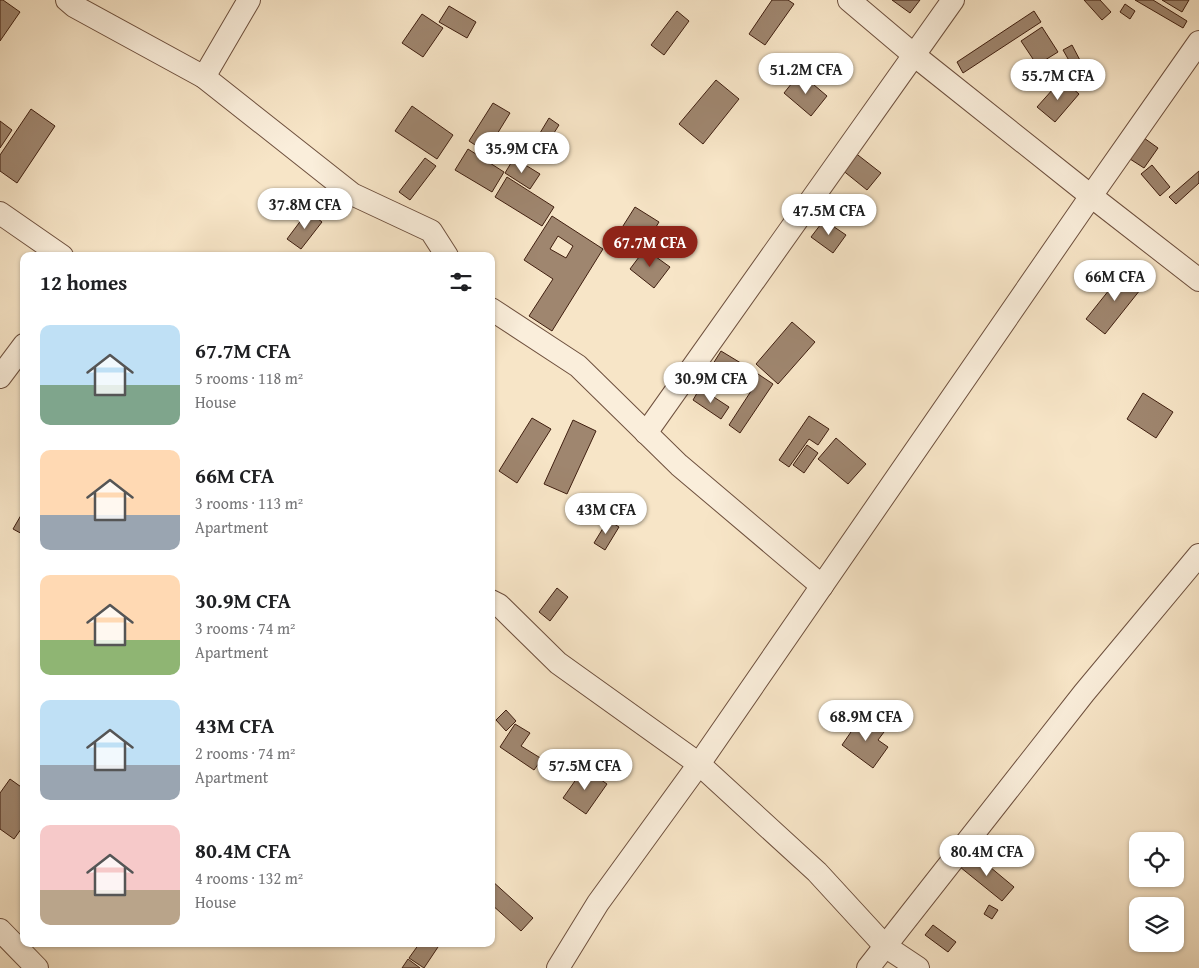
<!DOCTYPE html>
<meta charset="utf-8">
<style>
body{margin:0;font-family:"Gentium Book Plus",serif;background:#f2f2f2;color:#202124;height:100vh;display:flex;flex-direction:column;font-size:19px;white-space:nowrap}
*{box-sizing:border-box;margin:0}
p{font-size:16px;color:#757577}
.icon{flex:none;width:28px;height:28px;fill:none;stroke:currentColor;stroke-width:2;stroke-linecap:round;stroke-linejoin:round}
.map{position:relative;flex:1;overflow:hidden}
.drawer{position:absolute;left:20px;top:252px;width:475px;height:695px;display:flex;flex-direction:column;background:#fff;border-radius:10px;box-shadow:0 1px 4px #0004}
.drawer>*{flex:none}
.controls{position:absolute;left:1129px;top:832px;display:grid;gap:10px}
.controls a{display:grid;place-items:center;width:55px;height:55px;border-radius:10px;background:#fff;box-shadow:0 1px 4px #0004;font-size:25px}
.price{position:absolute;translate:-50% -42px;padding:0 11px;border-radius:18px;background:#fff;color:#222;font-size:16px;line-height:32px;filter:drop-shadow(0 1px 2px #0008)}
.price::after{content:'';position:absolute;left:50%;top:30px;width:15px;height:11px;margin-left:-8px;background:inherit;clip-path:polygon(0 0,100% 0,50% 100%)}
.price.active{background:#8f2418;color:#fff}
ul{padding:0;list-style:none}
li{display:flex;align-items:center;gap:15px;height:125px;padding:0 20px}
li span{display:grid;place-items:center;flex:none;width:140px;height:100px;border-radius:10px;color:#555}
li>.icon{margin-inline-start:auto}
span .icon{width:60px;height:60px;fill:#fffc;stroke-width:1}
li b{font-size:21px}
h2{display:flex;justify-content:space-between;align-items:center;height:60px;padding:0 20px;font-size:21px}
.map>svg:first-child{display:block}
.building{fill:#9f866f;stroke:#401f10;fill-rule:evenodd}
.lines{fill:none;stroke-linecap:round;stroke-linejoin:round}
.street-casing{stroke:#6e503e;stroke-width:24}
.street{stroke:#faeedb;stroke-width:22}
</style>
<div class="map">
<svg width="1199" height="968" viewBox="0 0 1199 968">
<rect width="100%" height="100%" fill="#f7e5c7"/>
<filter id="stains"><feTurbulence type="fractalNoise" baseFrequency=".004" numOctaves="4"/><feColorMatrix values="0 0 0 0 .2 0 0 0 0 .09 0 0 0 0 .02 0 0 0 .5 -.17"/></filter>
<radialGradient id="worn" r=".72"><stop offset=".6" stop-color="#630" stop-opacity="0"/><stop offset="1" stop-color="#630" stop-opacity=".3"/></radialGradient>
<g class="building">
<polygon points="0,0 3,0 20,12 0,41"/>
<polygon points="772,0 788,0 794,4 765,45 749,34"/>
<polygon points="892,0 920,0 910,13"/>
<polygon points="1084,0 1100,0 1111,12 1102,20"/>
<polygon points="1135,0 1153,0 1187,21 1183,28"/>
<polygon points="1162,0 1189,0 1182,12"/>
<polygon points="1125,4 1135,11 1130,19 1120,12"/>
<polygon points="449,6 476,22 467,38 439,22"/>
<polygon points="677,11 689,21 664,55 651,45"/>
<polygon points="1034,11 1041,22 963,73 957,62"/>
<polygon points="422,14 443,28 423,57 402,43"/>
<polygon points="1042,27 1058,52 1037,65 1021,41"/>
<polygon points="1072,45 1083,66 1075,71 1063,50"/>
<polygon points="800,73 827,96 811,116 784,93"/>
<polygon points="1062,79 1079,94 1055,122 1037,107"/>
<polygon points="716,80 739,99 703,144 679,124"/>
<polygon points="493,103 510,113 486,152 469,141"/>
<polygon points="412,106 453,135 437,159 395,131"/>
<polygon points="31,109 55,126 17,183 0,171 0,155"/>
<polygon points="549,118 559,125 547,144 537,138"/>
<polygon points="0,121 12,130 0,148"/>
<polygon points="1144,138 1158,148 1144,168 1130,159"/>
<polygon points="468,149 504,172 492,192 455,170"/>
<polygon points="854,152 881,173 867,190 841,169"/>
<polygon points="425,158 436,166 410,200 399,192"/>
<polygon points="514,158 540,174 530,189 505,173"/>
<polygon points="1152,165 1170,187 1160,196 1141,174"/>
<polygon points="1199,171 1199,183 1176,204 1169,197"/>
<polygon points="507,177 554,207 542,226 495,197"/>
<polygon points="635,207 659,222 640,253 616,237"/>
<polygon points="308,211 322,222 301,249 287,239"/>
<path d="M552,216L603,249L552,331L529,316L553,279L524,260ZM558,236L573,246L566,258L550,249Z"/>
<polygon points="824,220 846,235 833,253 811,237"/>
<polygon points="645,249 670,267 654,288 630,269"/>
<polygon points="1125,270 1144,285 1105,334 1086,319"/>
<polygon points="792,322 815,342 778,384 756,364"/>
<polygon points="721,351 749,368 734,392 706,375"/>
<polygon points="752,370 773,384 740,433 729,425 753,388 744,382"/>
<polygon points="700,388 729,407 721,419 693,400"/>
<polygon points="1143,393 1173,412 1156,438 1127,419"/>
<polygon points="809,416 829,429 818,445 809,439 789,467 779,460"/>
<polygon points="532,418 551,429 517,483 499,471"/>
<polygon points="573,420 596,431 567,494 544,484"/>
<polygon points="836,438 866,464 848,484 818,459"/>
<polygon points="807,445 818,453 804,473 793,465"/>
<polygon points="24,510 24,535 13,529"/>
<polygon points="608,520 619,527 605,550 594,543"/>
<polygon points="557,588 568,597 550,621 539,612"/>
<polygon points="506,710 516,721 506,731 496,720"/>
<polygon points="862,716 884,732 878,740 888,747 873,768 842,745"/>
<polygon points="515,724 530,733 521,746 542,759 534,770 500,747"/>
<polygon points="584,768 607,784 586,814 563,798"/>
<polygon points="10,779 24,789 24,825 14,839 0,829 0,793"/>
<polygon points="972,852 1014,887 1002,901 960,867"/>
<polygon points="491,880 533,918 521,931 491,904"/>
<polygon points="989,905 998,910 992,919 984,914"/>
<polygon points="933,925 956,942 948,952 925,935"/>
<polygon points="419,944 440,944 424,968 409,958"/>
<polygon points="408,959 420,968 402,968"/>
</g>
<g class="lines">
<defs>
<g id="street">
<polyline points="67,0 74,6 204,77 352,194 431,231 447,256"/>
<polyline points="849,0 914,55 1091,196 1199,280"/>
<polyline points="204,77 249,0"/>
<polyline points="0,213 62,256"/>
<polyline points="491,309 578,366 679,465 822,586"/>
<polyline points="0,377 24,345"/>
<polyline points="646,433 953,0"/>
<polyline points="491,601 499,605 558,663 699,764 817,872 885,946 918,968"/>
<polyline points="0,930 37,968"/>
<polyline points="558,968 598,903 699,764 1091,196 1199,42"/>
<polyline points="868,968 1084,693 1199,555"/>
</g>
</defs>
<use href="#street" class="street-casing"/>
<use href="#street" class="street"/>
</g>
<rect width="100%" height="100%" filter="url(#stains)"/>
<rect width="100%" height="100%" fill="url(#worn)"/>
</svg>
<div class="controls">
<a><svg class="icon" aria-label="locate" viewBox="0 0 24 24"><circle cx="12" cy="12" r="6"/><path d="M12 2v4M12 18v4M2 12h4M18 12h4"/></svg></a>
<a><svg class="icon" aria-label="layers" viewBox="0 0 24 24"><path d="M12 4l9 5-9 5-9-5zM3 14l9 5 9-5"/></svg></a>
</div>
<b class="price" style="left:806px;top:95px">51.2M CFA</b>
<b class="price" style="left:1058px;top:101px">55.7M CFA</b>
<b class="price" style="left:522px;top:174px">35.9M CFA</b>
<b class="price" style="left:305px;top:230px">37.8M CFA</b>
<b class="price" style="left:829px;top:236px">47.5M CFA</b>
<b class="price active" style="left:650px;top:268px">67.7M CFA</b>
<b class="price" style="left:1115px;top:302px">66M CFA</b>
<b class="price" style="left:711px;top:404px">30.9M CFA</b>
<b class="price" style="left:606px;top:535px">43M CFA</b>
<b class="price" style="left:866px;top:742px">68.9M CFA</b>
<b class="price" style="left:585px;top:791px">57.5M CFA</b>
<b class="price" style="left:987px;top:877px">80.4M CFA</b>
<section class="drawer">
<h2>12 homes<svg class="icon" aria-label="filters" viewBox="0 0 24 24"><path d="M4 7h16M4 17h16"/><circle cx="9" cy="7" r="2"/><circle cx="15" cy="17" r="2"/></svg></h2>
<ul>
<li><span style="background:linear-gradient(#bfe0f5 60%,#7fa58c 0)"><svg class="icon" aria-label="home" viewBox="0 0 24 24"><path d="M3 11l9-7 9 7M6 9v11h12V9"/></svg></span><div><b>67.7M CFA</b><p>5 rooms · 118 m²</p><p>House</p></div></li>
<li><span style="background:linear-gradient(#ffd9b3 65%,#9aa5b1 0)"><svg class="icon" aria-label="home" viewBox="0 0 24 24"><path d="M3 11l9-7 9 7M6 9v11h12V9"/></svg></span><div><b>66M CFA</b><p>3 rooms · 113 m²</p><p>Apartment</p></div></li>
<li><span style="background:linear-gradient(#ffd9b3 65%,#8fb573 0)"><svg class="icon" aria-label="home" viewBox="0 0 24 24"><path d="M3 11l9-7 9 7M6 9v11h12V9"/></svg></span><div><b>30.9M CFA</b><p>3 rooms · 74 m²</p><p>Apartment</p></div></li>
<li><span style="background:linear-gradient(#bfe0f5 65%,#9aa5b1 0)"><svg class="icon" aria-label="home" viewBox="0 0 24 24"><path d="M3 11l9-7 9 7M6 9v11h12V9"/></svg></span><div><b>43M CFA</b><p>2 rooms · 74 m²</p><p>Apartment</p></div></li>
<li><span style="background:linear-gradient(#f6c9c9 65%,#b9a48a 0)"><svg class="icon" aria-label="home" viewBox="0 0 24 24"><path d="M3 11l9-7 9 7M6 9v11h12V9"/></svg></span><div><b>80.4M CFA</b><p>4 rooms · 132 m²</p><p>House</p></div></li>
</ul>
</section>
</div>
